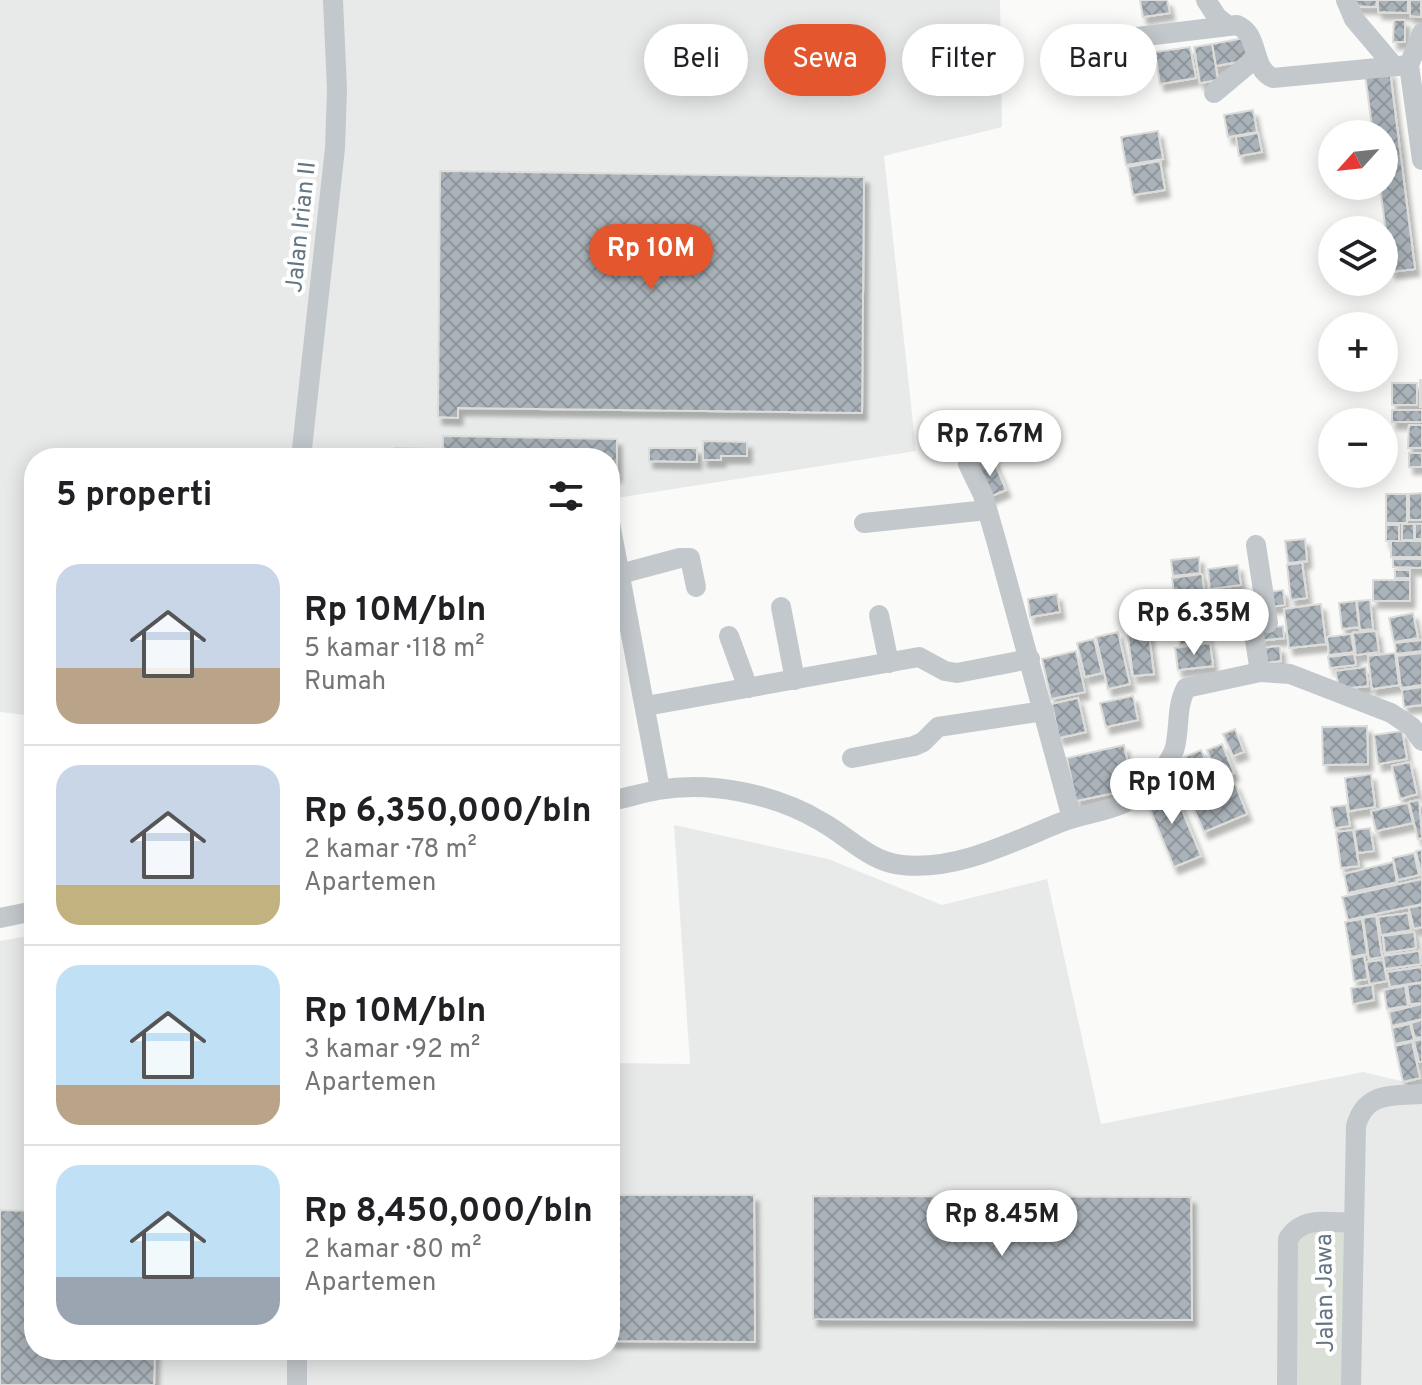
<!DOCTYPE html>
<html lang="id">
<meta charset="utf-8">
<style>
body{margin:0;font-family:Overpass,sans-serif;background:#f2f2f2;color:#202124;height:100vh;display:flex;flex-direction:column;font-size:30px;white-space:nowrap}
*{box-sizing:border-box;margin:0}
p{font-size:26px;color:#757577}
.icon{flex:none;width:44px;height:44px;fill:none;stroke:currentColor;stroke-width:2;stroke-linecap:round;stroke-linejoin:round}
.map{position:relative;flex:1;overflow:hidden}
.drawer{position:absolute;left:24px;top:448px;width:596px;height:912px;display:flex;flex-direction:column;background:#fff;border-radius:32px;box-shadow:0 4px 20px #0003}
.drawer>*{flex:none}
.top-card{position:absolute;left:644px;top:24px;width:658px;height:72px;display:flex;gap:16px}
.needle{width:52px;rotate:243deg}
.controls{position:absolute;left:1318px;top:120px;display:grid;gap:16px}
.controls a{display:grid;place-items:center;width:80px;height:80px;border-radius:50%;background:#fff;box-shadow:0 4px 20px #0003;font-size:40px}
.price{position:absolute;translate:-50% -68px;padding:0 18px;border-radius:28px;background:#fff;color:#222;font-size:26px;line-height:52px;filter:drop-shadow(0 2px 4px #0008)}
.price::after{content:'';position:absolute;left:50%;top:48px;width:24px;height:18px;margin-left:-12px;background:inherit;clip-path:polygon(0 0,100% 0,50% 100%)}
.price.selected{background:#e4572e;color:#fff}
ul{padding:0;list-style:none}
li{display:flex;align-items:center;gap:24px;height:200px;padding:0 32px}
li+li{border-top:2px solid #e0e0e0}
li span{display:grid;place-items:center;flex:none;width:224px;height:160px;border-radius:24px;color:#555}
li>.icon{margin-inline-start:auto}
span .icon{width:96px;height:96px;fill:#fffc;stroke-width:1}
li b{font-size:34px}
h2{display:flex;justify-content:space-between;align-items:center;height:96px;padding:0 32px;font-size:34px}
.pill{padding:0 28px;border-radius:36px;background:#fff;box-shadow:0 4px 20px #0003;font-size:28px;line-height:72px}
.pill.selected{background:#e4572e;color:#fff}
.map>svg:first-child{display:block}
.built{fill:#e8e9e9}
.grass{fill:#dadfd7}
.building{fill:url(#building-cross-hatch);stroke:#dcdcda;stroke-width:2;filter:url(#shadow)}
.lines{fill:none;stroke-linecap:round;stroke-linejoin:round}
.minor{stroke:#c3c8cc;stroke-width:20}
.labels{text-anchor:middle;stroke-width:8;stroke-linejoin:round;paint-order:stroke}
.street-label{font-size:24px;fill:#657683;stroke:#fff}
</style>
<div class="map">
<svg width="1422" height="1385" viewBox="0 0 1422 1385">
<defs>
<pattern id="building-cross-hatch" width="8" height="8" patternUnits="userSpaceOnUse" patternTransform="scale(2)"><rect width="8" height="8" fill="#aab3b9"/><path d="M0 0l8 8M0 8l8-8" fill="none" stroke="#8e969c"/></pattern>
<filter id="shadow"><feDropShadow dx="4.5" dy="7" stdDeviation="2" flood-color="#0004"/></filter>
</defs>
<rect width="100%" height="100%" fill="#fafaf8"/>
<g class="built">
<polygon points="0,0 1000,0 1002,127 884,156 916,451 610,499 610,458 34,458 34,716 0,712"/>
<polygon points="674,825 828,859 942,905 1047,879 1101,1124 1363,1072 1422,1086 1422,1385 0,1385 0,941 34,935 34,1350 610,1350 610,1063 690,1064"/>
</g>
<polygon class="grass" points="1352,1223 1350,1385 1287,1385 1295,1228"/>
<g class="building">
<polygon points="1140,0 1167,0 1170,13 1143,17"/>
<polygon points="1351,0 1377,0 1376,7 1350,6"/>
<polygon points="1378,0 1408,0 1408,13 1378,12"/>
<polygon points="1410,0 1421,0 1421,17 1410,16"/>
<polygon points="1394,20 1405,20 1405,42 1393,42"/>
<polygon points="1244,38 1248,60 1216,66 1212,44"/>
<polygon points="1212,44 1218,80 1200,83 1194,47"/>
<polygon points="1190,47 1196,78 1160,84 1155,52"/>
<polygon points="1390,71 1415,269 1391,272 1380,186 1384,186 1384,134 1373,134 1365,74"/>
<polygon points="1253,110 1257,132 1228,137 1224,115"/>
<polygon points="1158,131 1163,159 1126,165 1121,137"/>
<polygon points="1258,133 1262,152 1239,156 1236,137"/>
<polygon points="1160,161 1165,190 1133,195 1128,167"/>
<polygon points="440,171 864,177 862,413 458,408 458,418 438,417"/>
<rect x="1420" y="380" width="2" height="27"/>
<rect x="1392" y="383" width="25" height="22"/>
<rect x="1392" y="410" width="30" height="12"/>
<polygon points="1409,425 1422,425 1422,448 1408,448"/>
<polygon points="443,436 617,439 617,475 610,477 610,458 443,458"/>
<polygon points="703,441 747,442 747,456 721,456 721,460 703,460"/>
<polygon points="395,448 434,449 434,458 395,458"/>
<polygon points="649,448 697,448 697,462 649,461"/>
<polygon points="347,452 385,453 385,458 347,458"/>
<rect x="1409" y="453" width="13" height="14"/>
<polygon points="992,457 1006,490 987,498 973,465"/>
<polygon points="1422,493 1422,520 1409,520 1409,494"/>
<rect x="1386" y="494" width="21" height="29"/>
<rect x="1402" y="524" width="12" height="16"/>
<rect x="1415" y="524" width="7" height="15"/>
<rect x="1386" y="525" width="13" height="16"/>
<polygon points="1305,539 1307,561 1288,563 1285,541"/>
<rect x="1391" y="541" width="31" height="16"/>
<polygon points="1199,557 1200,573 1173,576 1171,560"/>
<polygon points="1393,559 1422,559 1422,568 1393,567"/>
<polygon points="1302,563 1307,598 1291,600 1287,565"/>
<polygon points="1238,565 1241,585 1210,589 1208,569"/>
<rect x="1395" y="570" width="15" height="8"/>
<polygon points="1202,574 1204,590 1174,593 1172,578"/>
<rect x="1373" y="580" width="37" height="21"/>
<polygon points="1239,590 1242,613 1209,616 1207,594"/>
<polygon points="1283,590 1285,605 1270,607 1268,592"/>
<polygon points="1203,592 1205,607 1175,610 1173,595"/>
<polygon points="1057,594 1060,612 1030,617 1028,599"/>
<polygon points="1370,600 1373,629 1360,630 1357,601"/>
<polygon points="1356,601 1359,627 1342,629 1339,603"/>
<polygon points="1321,604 1326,644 1289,648 1284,609"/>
<polygon points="1205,609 1207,624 1178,628 1176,613"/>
<polygon points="1413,613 1418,638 1394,642 1389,618"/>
<polygon points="1206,625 1208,642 1180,645 1178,629"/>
<polygon points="1283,626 1284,638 1259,641 1258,629"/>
<polygon points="1148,628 1154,674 1133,676 1127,630"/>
<polygon points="1376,631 1379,652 1356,655 1353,633"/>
<polygon points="1118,632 1130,684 1108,689 1096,637"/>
<polygon points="1351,634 1354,652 1329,655 1327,637"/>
<polygon points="1094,639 1102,673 1085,677 1077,643"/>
<polygon points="1422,640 1422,651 1396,654 1395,643"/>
<polygon points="1210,643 1213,666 1178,670 1175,648"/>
<polygon points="1280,646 1281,661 1262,663 1261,648"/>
<polygon points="1076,651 1085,692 1051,699 1042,659"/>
<polygon points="1395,653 1399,685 1372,689 1368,656"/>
<polygon points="1422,653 1422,685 1401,688 1397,656"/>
<polygon points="1354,654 1356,665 1330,668 1328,657"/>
<polygon points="1366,667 1368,686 1340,689 1335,671"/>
<polygon points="1422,687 1422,705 1404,707 1402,690"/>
<polygon points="1133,696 1138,720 1106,727 1100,703"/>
<polygon points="1078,698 1086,732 1059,738 1052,704"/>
<polygon points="1367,726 1368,764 1323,765 1322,727"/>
<polygon points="1235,729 1244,752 1233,756 1223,734"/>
<polygon points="1402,731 1407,759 1378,764 1374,735"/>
<polygon points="1222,744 1234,773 1219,779 1207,750"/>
<polygon points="1124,745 1133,789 1076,801 1067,758"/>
<polygon points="1201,750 1215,784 1189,795 1175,761"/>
<polygon points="1410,762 1417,794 1400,799 1392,766"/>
<polygon points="1371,774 1375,807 1349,811 1345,778"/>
<polygon points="1171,784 1201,856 1174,867 1144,795"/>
<polygon points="1235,784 1247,814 1204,832 1191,802"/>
<polygon points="1419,800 1422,838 1418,839 1409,802"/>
<polygon points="1408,803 1413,823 1376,831 1371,811"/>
<polygon points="1346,805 1350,826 1335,828 1331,807"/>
<polygon points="1370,828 1374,851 1358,853 1354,830"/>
<polygon points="1353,830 1359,866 1341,868 1336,832"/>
<polygon points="1422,850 1422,877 1416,851"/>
<polygon points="1414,853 1419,875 1398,880 1393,858"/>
<polygon points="1393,862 1397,882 1348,893 1344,874"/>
<polygon points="1422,879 1422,904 1348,920 1342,897"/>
<polygon points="1422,905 1422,927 1414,929 1409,908"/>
<polygon points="1408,913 1411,930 1381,935 1378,917"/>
<polygon points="1376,916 1382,957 1369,959 1363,918"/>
<polygon points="1362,919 1367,954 1351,957 1345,922"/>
<polygon points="1414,932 1416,948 1385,953 1383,936"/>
<polygon points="1419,951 1421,964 1385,969 1383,956"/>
<polygon points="1364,956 1368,979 1354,981 1351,959"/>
<polygon points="1383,960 1387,981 1370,984 1366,962"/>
<polygon points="1422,967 1422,982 1390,987 1387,972"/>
<polygon points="1422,983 1422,1003 1410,1004 1407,985"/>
<polygon points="1372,985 1374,1000 1353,1004 1351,988"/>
<polygon points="1405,986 1408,1006 1387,1009 1384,990"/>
<polygon points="1422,1004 1422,1019 1392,1026 1389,1012"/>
<polygon points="1422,1020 1422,1037 1415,1038 1411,1023"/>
<polygon points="1410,1024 1414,1040 1395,1044 1392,1028"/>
<polygon points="1422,1039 1422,1062 1419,1062 1414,1041"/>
<polygon points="1412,1042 1420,1078 1403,1082 1395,1046"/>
<polygon points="610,1195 754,1195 755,1342 610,1341"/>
<polygon points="813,1196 1191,1197 1192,1320 813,1319"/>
<polygon points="0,1210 34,1211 34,1350 155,1350 154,1385 0,1385"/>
</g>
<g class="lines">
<g class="minor">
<polyline points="1206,0 1217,17 1227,25"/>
<polyline points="1346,0 1354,19 1393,65"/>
<polyline points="1422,33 1409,65 1422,160"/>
<path d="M1129,38L1237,25C1261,35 1250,68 1273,78L1409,65"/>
<polyline points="1214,93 1257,57"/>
<polyline points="301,458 335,148 337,89 333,0"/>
<polyline points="968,464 983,495 996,540 1072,818"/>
<polyline points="610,523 660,789"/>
<polyline points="864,523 987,510"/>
<polyline points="1256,545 1268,623"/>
<polyline points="620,574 680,558 690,558 696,587"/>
<polyline points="781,607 795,680"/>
<polyline points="879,615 889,663"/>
<polyline points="1229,627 1253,628 1260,672"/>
<polyline points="729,636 748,688"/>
<polyline points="646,706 919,657 945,671 957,673 1030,659"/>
<polyline points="852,758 914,746 923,742 938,727 1044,711"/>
<path d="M610,801C626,798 642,793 658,790C712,781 775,794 822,822C849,837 870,862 902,865C956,871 1010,843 1059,823C1095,809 1123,813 1152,783C1160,774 1173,757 1175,747C1180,726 1176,707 1186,688L1260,672L1290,674L1391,713L1412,727L1422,741"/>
<polyline points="0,918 34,911"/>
<polyline points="297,1385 297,1350"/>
<path d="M1287,1385L1288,1239C1302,1216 1328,1222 1352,1223"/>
<path d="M1351,1385L1356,1126C1365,1092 1391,1096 1422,1094"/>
</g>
</g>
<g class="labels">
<g class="street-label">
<text transform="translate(300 227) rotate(-84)" y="8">Jalan Irian II</text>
<text transform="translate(1324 1293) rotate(-91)" y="8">Jalan Jawa</text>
</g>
</g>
</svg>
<div class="controls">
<a><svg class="needle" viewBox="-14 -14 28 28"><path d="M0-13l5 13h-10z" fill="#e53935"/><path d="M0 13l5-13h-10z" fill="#757577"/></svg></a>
<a><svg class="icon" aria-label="layers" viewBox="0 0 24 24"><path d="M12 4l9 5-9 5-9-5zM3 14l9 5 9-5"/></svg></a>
<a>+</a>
<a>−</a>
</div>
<b class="price selected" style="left:651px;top:292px">Rp 10M</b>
<b class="price" style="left:990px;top:478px">Rp 7.67M</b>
<b class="price" style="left:1194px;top:657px">Rp 6.35M</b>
<b class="price" style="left:1172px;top:826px">Rp 10M</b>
<b class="price" style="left:1002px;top:1258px">Rp 8.45M</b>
<div class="top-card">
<a class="pill">Beli</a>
<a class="pill selected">Sewa</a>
<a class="pill">Filter</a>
<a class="pill">Baru</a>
</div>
<section class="drawer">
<h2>5 properti<svg class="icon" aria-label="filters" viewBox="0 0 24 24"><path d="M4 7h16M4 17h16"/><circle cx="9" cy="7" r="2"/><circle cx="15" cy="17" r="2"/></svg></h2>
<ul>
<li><span style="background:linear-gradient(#c9d6e8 65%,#b9a48a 0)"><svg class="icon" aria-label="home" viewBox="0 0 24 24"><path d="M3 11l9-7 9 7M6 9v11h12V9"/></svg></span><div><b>Rp 10M/bln</b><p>5 kamar · 118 m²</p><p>Rumah</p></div></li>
<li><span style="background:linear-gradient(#c9d6e8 75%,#c2b280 0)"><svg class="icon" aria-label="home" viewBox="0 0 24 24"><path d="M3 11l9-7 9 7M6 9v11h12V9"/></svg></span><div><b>Rp 6,350,000/bln</b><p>2 kamar · 78 m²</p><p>Apartemen</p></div></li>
<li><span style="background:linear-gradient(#bfe0f5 75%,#b9a48a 0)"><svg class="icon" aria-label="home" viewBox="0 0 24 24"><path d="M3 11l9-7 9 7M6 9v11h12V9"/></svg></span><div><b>Rp 10M/bln</b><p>3 kamar · 92 m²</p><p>Apartemen</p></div></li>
<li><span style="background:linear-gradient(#bfe0f5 70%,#9aa5b1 0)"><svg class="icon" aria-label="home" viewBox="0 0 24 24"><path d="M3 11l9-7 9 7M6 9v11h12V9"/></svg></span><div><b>Rp 8,450,000/bln</b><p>2 kamar · 80 m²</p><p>Apartemen</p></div></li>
</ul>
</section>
</div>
